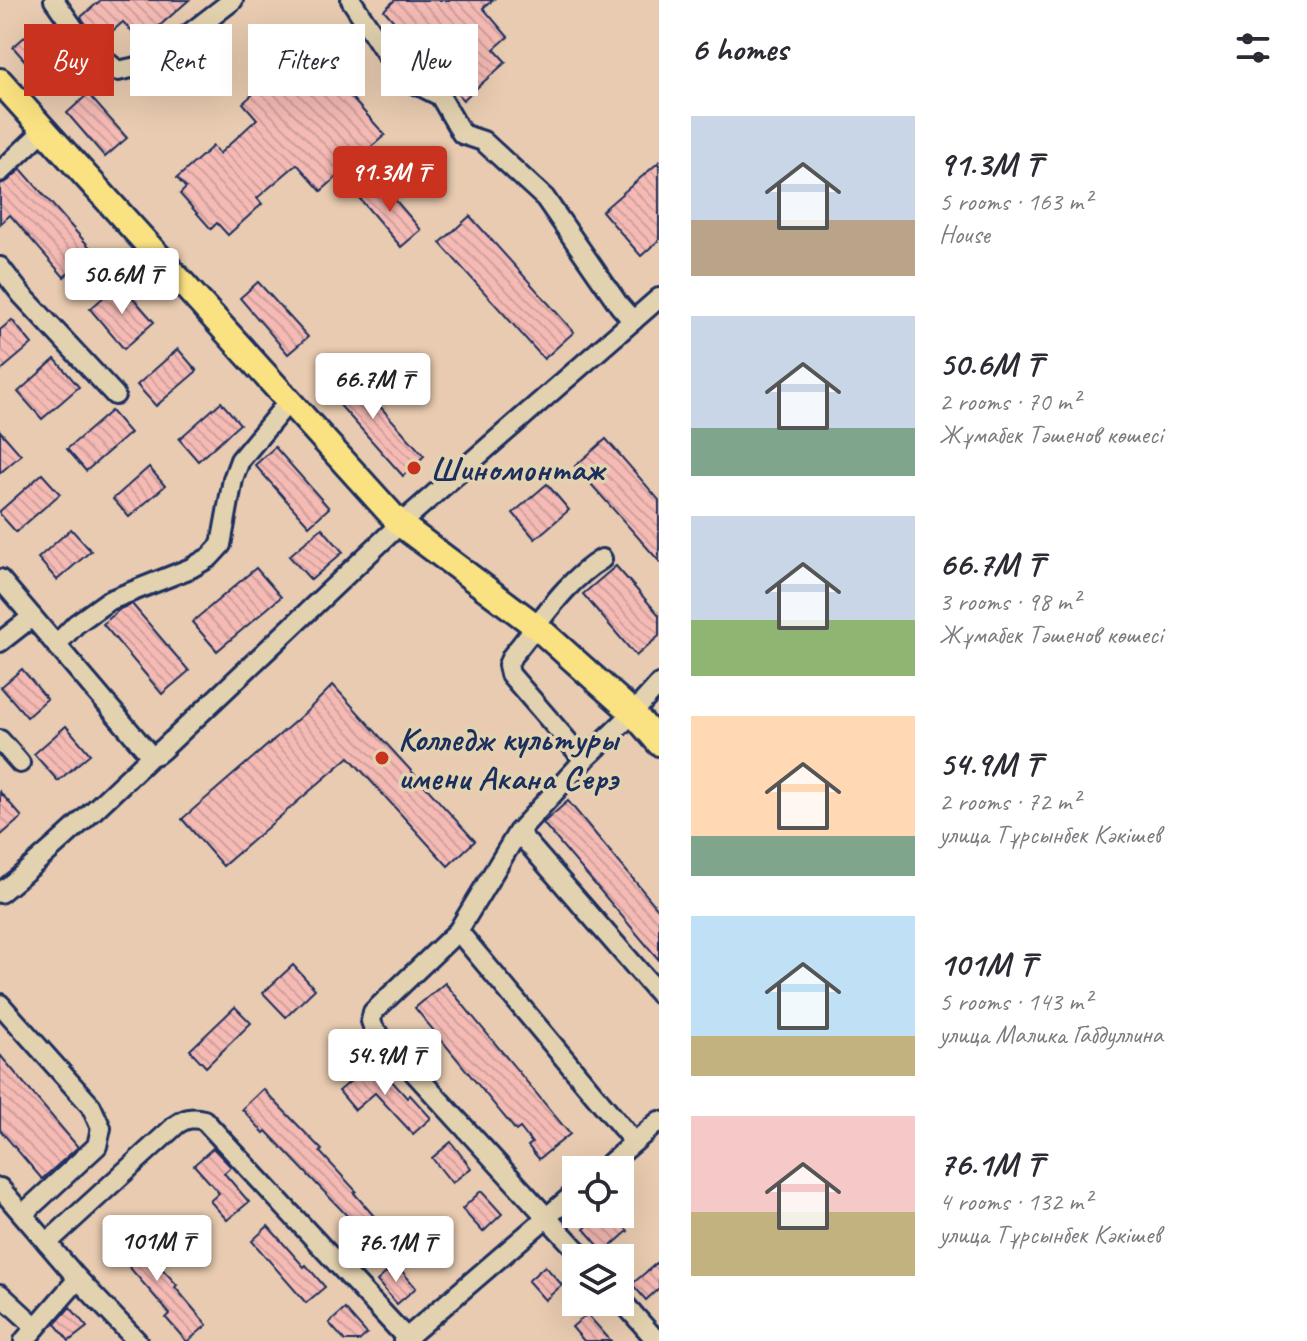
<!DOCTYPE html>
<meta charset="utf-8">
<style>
body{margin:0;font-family:Caveat,sans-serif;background:#f7f7f7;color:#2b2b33;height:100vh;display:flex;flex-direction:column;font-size:30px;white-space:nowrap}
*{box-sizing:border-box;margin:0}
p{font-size:26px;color:#7c7c81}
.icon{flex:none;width:44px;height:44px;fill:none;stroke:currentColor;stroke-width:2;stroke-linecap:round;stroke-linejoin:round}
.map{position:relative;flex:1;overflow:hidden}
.drawer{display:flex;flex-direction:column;background:#fff;width:648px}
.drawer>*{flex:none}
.banner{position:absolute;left:24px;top:24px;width:514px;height:72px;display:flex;gap:16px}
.buttons{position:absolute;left:562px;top:1156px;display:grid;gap:16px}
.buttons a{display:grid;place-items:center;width:72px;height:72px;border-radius:0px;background:#fff;box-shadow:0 8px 32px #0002;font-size:40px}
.price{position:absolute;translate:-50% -68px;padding:0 18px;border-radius:8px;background:#fff;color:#222;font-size:26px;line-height:52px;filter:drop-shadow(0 2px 4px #0008)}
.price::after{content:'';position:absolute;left:50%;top:48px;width:24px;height:18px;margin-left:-12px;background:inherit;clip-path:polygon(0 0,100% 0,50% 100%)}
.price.current{background:#c8321e;color:#fff}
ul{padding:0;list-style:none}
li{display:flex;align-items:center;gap:24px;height:200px;padding:0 32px}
li span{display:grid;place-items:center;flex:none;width:224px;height:160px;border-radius:0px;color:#555}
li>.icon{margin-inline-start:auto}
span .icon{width:96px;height:96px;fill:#fffc;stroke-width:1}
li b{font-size:34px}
h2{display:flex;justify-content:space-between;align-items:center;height:96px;padding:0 32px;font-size:34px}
.pill{padding:0 28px;border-radius:0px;background:#fff;box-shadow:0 8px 32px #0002;font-size:28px;line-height:72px}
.pill.current{background:#c8321e;color:#fff}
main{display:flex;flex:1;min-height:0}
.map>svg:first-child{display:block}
.building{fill:url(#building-back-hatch);stroke:#1b2f5e;stroke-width:2}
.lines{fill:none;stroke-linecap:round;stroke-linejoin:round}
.minor-casing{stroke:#1b2f5e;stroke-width:24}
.major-casing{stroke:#1b2f5e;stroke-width:30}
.minor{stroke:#e3d2af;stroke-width:18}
.major{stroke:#fae181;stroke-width:24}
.poi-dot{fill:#c8321e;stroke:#e3d2af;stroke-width:3}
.labels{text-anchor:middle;stroke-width:7;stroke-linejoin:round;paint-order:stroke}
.poi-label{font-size:34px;font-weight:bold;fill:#1b2f5e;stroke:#e3d2af;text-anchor:start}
</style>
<main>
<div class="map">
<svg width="659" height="1341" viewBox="0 0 659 1341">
<defs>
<pattern id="building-back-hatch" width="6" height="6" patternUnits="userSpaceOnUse" patternTransform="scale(2)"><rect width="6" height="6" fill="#f5bab4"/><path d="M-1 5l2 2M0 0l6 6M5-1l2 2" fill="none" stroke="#d1a09d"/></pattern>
</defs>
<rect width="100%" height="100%" fill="#e8cbb0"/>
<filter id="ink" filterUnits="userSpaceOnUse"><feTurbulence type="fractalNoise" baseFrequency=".0125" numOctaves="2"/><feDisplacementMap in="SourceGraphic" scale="16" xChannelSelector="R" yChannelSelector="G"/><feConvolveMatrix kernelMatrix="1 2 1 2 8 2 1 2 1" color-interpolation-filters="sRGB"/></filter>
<g filter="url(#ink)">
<g class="building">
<polygon points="101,0 189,0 141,42 123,22 101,41 94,36 81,17"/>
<polygon points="395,0 493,0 483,8 508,37 494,49 506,62 463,100 384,10"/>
<polygon points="36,27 49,42 26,62 13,47"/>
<polygon points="306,47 385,135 321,191 297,164 257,198 262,204 228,235 217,223 211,229 180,194 186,188 177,178 213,146 219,154 257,119 243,103"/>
<polygon points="88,94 127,138 105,157 67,113"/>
<polygon points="659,162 659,240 641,256 602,211"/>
<polygon points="21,169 93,251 64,277 10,215 0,224 0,184 8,181"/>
<polygon points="380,182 421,230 401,247 360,199"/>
<polygon points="470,216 574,332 544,359 440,243"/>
<polygon points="258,282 308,337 288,354 240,298"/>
<polygon points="120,283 154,322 124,349 90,309"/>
<polygon points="12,320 32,344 0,371 0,330"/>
<polygon points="178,349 197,371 156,406 137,385"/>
<polygon points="55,359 79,387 42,419 18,392"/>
<polygon points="344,366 424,456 403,476 322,385"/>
<polygon points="221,402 240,424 198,461 179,439"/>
<polygon points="111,411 130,433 86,471 67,449"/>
<polygon points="0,431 21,455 0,473"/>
<polygon points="606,439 659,500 659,561 575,466"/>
<polygon points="275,447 329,508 309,526 255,465"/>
<polygon points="149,467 165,486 129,517 113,499"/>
<polygon points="42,474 60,494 16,532 0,514 0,511"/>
<polygon points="547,484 569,510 535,539 513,513"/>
<polygon points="322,528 343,552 311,580 289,556"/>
<polygon points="71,529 91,551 57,580 38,558"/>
<polygon points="616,566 659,615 659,636 636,656 583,594"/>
<polygon points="256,568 281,597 217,651 192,622"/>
<polygon points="132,604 189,671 162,694 103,624 120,609"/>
<polygon points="22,669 47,699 27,717 1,687"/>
<polygon points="333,685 475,841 448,866 349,757 223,866 182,819 307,711"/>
<polygon points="66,726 90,754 58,781 34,754"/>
<polygon points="0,792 22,817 0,836"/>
<polygon points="568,801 659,910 659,960 543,823"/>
<polygon points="293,965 315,989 286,1017 263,993"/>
<polygon points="445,983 570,1134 539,1159 528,1146 532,1143 520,1128 516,1131 415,1008"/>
<polygon points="235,1007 251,1023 206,1067 190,1050"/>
<polygon points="0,1055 78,1147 42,1179 0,1130"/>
<polygon points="374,1061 407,1098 410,1095 431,1118 413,1134 375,1093 355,1110 339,1091"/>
<polygon points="263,1089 322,1150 320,1152 356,1191 354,1193 385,1229 366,1245 350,1226 354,1223 266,1131 264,1133 242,1109"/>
<polygon points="451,1142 471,1168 452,1183 432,1158"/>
<polygon points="213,1148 231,1167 224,1173 249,1202 227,1220 210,1201 219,1193 194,1165"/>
<polygon points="481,1191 502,1214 483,1232 462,1209"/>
<polygon points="601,1214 614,1214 628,1231 604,1252 584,1229"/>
<polygon points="121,1224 177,1285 175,1287 207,1325 188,1341 186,1341 166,1318 170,1314 104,1238"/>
<polygon points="268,1226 304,1267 306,1265 325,1287 306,1303 252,1241"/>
<polygon points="659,1261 659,1288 646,1300 632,1284"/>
<polygon points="396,1264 416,1288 397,1304 377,1281"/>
<polygon points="545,1266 562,1285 545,1300 528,1281"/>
<polygon points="70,1307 87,1327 69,1341 55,1324"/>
<polygon points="345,1309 367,1334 359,1341 345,1341 329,1323"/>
<polygon points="587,1314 611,1341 584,1341 572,1327"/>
</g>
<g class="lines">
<defs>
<g id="minor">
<polyline points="54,0 85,44 118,71 150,64 233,0"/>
<polyline points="351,0 395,67 414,83 440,96 462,134 483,141 545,198 619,305 633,321"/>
<polyline points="0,172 44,130"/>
<polyline points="0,267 21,294 115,395"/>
<polyline points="0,579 151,756"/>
<polyline points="0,642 32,617"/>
<polyline points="56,645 76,624 108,601 191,568 210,557 221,545 233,479 240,460 289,401"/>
<polyline points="0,740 20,763"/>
<path d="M584,760L510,674L508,665L512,656C540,623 564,582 602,559"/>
<polyline points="518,832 659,994"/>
<path d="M0,893C53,850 102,803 151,756L157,754L163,749L400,524L659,298"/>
<polyline points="458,931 634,1142"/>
<polyline points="0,1004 91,1106 101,1128 97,1146 23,1214"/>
<polyline points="602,1170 659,1121"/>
<polyline points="0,1188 78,1279 137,1341"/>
<path d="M47,1243L176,1125C186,1118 193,1117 204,1120L409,1341"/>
<polyline points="584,1258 374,1029 371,1021 373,1012 458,931 518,832 584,760 633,713 659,684"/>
<polyline points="0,1294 36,1327"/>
<polyline points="620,1299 657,1341"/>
<polyline points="24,1341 78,1279"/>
<polyline points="403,1341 576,1192"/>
</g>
<polyline id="major" points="0,81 400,524 537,627 633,713 659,743"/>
</defs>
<use href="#minor" class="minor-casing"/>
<use href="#major" class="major-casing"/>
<use href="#minor" class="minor"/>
<use href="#major" class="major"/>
</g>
</g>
<g class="poi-dot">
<circle cx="414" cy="468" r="8"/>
<circle cx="382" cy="758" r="8"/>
</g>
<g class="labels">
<g class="poi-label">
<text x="430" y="480">Шиномонтаж</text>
<text x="398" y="750">Колледж культуры<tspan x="398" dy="39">имени Акана Серэ</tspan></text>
</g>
</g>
</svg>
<div class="buttons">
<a><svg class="icon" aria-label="locate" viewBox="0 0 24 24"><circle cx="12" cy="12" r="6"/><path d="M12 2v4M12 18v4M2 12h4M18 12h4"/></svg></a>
<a><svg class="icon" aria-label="layers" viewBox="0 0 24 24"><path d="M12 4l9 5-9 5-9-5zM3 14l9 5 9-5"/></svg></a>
</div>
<b class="price current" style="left:390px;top:214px">91.3M ₸</b>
<b class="price" style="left:122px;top:316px">50.6M ₸</b>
<b class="price" style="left:373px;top:421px">66.7M ₸</b>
<b class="price" style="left:385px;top:1097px">54.9M ₸</b>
<b class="price" style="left:157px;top:1283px">101M ₸</b>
<b class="price" style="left:396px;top:1284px">76.1M ₸</b>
<div class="banner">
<a class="pill current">Buy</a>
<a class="pill">Rent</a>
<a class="pill">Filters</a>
<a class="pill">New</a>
</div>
</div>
<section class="drawer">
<h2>6 homes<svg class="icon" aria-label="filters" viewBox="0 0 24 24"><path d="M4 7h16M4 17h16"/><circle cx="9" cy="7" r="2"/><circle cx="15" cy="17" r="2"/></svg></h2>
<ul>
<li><span style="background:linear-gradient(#c9d6e8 65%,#b9a48a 0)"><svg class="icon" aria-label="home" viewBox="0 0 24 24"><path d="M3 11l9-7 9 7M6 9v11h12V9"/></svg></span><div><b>91.3M ₸</b><p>5 rooms · 163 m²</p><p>House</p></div></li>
<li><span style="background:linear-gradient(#c9d6e8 70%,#7fa58c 0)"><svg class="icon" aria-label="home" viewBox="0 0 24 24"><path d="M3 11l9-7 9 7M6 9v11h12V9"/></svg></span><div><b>50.6M ₸</b><p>2 rooms · 70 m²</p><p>Жұмабек Тәшенов көшесі</p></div></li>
<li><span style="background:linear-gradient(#c9d6e8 65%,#8fb573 0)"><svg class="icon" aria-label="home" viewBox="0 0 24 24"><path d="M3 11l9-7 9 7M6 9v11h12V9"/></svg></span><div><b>66.7M ₸</b><p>3 rooms · 98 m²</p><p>Жұмабек Тәшенов көшесі</p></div></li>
<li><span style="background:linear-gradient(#ffd9b3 75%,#7fa58c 0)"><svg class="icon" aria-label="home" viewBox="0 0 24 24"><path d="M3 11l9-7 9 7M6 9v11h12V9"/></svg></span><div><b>54.9M ₸</b><p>2 rooms · 72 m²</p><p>улица Тұрсынбек Кәкішев</p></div></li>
<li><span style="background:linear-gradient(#bfe0f5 75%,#c2b280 0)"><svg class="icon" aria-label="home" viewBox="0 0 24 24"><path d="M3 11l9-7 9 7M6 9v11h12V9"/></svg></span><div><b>101M ₸</b><p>5 rooms · 143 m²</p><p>улица Малика Габдуллина</p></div></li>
<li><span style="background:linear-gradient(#f6c9c9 60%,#c2b280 0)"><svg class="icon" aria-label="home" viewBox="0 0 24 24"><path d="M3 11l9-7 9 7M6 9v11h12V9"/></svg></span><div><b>76.1M ₸</b><p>4 rooms · 132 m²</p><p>улица Тұрсынбек Кәкішев</p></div></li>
</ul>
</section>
</main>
